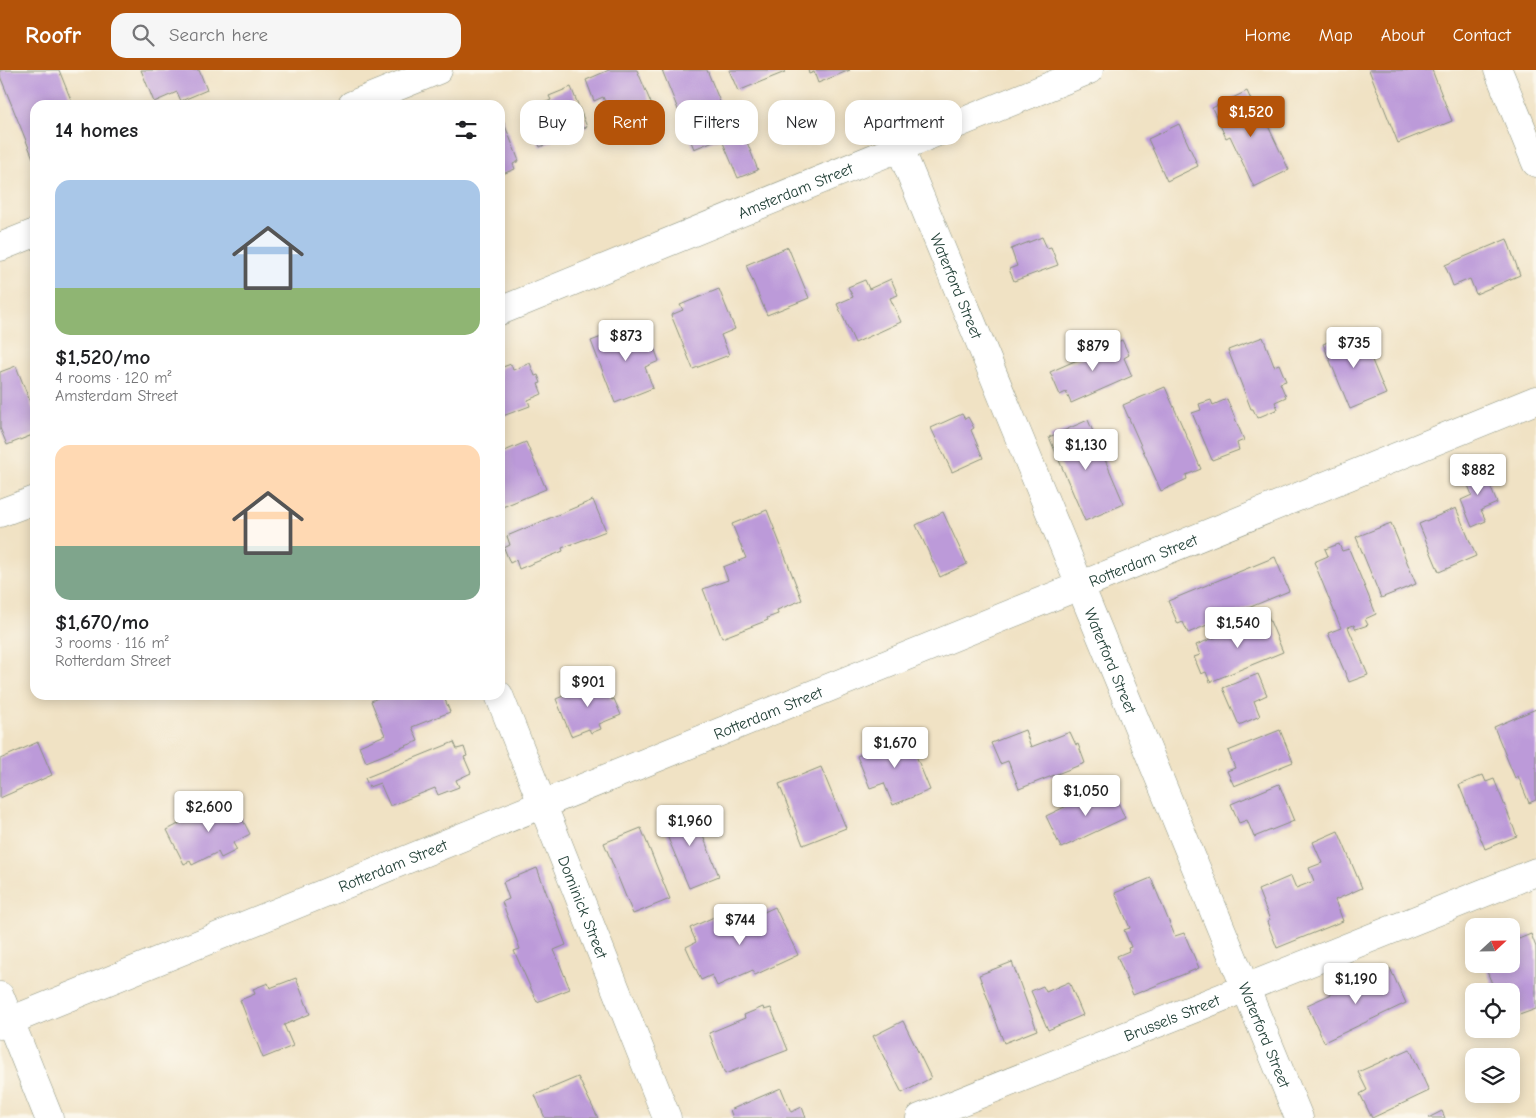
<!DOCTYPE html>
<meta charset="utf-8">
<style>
body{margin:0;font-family:"Comic Neue",sans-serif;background:#f6f6f6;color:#202124;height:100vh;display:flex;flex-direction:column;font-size:19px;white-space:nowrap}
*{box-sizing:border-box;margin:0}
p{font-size:16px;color:#757577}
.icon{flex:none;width:28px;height:28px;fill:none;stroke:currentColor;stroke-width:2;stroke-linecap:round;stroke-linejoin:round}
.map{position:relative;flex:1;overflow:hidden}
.side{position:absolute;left:30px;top:30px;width:475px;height:600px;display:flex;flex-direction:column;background:#fff;border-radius:15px;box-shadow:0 2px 12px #0003}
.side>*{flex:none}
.top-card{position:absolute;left:520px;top:30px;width:475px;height:45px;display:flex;gap:10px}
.needle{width:32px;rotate:68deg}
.controls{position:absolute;left:1465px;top:848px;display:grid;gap:10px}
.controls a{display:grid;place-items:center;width:55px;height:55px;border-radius:10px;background:#fff;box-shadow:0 2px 12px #0003;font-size:25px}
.price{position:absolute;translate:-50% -42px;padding:0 11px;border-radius:5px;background:#fff;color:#222;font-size:16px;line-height:32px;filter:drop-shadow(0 1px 2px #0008)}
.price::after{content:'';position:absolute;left:50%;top:30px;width:15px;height:11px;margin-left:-8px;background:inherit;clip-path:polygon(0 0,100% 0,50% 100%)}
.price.current{background:#b45309;color:#fff}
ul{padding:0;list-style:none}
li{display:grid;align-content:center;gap:10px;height:265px;padding:0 25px}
li span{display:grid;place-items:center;height:155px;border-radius:15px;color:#555}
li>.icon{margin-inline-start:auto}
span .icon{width:90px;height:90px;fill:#fffc;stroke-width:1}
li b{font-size:21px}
h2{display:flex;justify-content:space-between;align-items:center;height:60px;padding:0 25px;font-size:21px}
.tag{padding:0 18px;border-radius:15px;background:#fff;box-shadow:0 2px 12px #0003;font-size:18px;line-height:45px}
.tag.current{background:#b45309;color:#fff}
header{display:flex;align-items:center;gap:30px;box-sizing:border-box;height:70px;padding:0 25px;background:#b45309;color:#fff}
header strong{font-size:24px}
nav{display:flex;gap:28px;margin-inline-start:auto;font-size:18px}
.search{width:350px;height:45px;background:#f6f6f6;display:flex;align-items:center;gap:12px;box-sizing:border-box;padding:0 18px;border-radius:15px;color:#757577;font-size:19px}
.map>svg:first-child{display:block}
.building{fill:#bc9ad9}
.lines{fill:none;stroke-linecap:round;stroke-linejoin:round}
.minor-casing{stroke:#88907c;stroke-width:29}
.minor{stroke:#fff;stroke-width:28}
.labels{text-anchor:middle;stroke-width:4.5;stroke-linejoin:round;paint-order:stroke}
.street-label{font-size:16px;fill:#1f3d34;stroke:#fbf7ec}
</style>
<header>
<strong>Roofr</strong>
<div class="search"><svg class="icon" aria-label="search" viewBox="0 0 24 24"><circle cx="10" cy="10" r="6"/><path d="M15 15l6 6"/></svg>Search here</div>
<nav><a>Home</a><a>Map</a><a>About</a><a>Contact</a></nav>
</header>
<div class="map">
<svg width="1536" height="1048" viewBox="0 0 1536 1048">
<rect width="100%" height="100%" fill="#fbf7ec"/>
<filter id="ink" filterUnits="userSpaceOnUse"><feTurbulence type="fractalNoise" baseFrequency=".02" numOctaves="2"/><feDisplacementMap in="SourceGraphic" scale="10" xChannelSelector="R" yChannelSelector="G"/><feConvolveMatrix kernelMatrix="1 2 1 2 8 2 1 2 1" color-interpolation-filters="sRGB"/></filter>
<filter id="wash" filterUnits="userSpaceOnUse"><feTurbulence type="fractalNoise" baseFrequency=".0096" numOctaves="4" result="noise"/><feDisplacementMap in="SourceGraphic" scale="20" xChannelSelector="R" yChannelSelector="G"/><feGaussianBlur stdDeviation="1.12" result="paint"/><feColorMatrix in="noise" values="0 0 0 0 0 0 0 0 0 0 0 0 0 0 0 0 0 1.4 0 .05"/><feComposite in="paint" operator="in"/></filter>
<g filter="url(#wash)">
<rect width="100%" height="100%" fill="#f0e2c4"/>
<g id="blocks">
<g class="building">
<polygon points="0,0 59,0 73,35 35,35 35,87 33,88 0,6"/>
<polygon points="141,0 199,0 207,20 181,31 177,22 154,32"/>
<polygon points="609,0 637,0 656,45 617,61 603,27 594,31 586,10"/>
<polygon points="662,0 707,0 732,61 741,57 758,100 738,108 721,68 694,79"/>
<polygon points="729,0 784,0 785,2 738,21"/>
<polygon points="808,0 850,0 818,13 814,2 809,4"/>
<polygon points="1369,0 1432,0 1452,51 1398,73"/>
<polygon points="571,17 587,57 551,70 552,72 540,77 525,41 551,30 549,26"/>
<polygon points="1247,21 1256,41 1260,39 1289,100 1254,117 1230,66 1226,68 1212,38"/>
<polygon points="502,48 519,91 513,94 515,99 500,105 500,49"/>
<polygon points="1179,54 1198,96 1167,111 1148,69"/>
<polygon points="1042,167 1047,178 1051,177 1058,195 1014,211 1009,199 1017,196 1011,179"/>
<polygon points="1507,169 1520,205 1476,224 1470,209 1453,216 1445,195"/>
<polygon points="788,177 809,228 767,245 746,195"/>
<polygon points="891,209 898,225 890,228 901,252 855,273 837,234 853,227 848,217 865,210 869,219"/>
<polygon points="719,219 735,259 721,265 729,285 693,299 671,245 683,240 680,235"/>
<polygon points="646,256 659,291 645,297 653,318 615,333 591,271 615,262 617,267"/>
<polygon points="1359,259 1386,324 1350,339 1323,274"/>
<polygon points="1263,267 1274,296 1279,294 1286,311 1280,313 1286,327 1275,332 1278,339 1257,348 1253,339 1251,339 1228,280"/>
<polygon points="1122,270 1129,285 1124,288 1132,306 1071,333 1066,322 1060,325 1050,302"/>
<polygon points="530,293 535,306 538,305 541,313 538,314 542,324 528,330 530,336 500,347 500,298 511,294 513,300"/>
<polygon points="16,296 35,344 35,364 7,375 0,358 0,302"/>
<polygon points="1165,317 1201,399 1186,405 1187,409 1161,421 1123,335"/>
<polygon points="1227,329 1244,370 1237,373 1239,380 1212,390 1192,343 1201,340 1199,334 1211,330 1213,335"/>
<polygon points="962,344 965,349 968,347 974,358 971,360 983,388 952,402 931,358"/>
<polygon points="1088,350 1124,434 1085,451 1049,367"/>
<polygon points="526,372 546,419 500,438 500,383"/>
<polygon points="1482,396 1497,433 1481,440 1486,451 1472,457 1461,430 1472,425 1463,403"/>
<polygon points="593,430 606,461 562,478 563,481 519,499 516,490 510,493 504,478 510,475 507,466"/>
<polygon points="1456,438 1476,486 1439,502 1419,454"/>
<polygon points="767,440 802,530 777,540 778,544 767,548 768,550 722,568 703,519 728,510 723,497 746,488 732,454"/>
<polygon points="943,442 967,494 940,507 916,455"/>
<polygon points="1391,453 1416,514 1381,528 1356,467"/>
<polygon points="1339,474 1342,481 1349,479 1376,544 1365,549 1368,555 1356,559 1354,555 1348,557 1368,605 1349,612 1328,563 1341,558 1314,492 1328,486 1325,479"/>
<polygon points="1275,487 1289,521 1188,563 1183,552 1178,554 1168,531"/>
<polygon points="1268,546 1283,582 1210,612 1206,602 1201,604 1194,587 1200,585 1196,575"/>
<polygon points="1258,604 1267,625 1254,631 1260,646 1239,655 1223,618"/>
<polygon points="603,609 612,630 614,629 621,645 599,654 601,659 591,663 589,659 571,666 556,629"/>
<polygon points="385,625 450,625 444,627 450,642 412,657 418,671 366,692 359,676 385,665 371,631"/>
<polygon points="1536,639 1536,730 1529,733 1518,706 1515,708 1494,657"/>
<polygon points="1025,660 1031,677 1070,662 1076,675 1078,674 1085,693 1019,719 1008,691 1000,694 991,673"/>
<polygon points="1280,660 1293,692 1234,716 1227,701 1235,698 1228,681"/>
<polygon points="906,661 930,720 893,735 884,713 870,718 857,686 884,675 882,671"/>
<polygon points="38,672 52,705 0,728 0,689"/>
<polygon points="454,672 457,679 464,677 467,686 464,687 471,703 456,710 459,717 438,725 435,718 390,736 380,713 369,717 365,708"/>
<polygon points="821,697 846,758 803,775 779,714"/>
<polygon points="1483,705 1486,712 1494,709 1517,766 1485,779 1459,715"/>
<polygon points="1279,714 1294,751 1254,767 1247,750 1239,753 1231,734"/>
<polygon points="1110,715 1125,748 1061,778 1046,746"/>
<polygon points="231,727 250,764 233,773 237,780 221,788 218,782 192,795 190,791 184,794 167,760"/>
<polygon points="691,736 719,806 689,818 660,749"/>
<polygon points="641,758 670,829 633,844 604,773"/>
<polygon points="1338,761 1362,818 1335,830 1343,851 1277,878 1267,852 1270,850 1258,820 1291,806 1296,818 1314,811 1309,798 1322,793 1313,772"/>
<polygon points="537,798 566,875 554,880 570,919 537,932 514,881 520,879 502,832 509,829 503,812"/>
<polygon points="1151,808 1175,866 1184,863 1199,898 1133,925 1117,886 1129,881 1128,878 1131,877 1124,860 1130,858 1115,823"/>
<polygon points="775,837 798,885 755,905 753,900 717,916 712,905 701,910 686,877 696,872 690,858 729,840 736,855"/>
<polygon points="1531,864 1536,877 1536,939 1511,948 1511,921 1495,921 1484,894 1511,894 1511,872"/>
<polygon points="1012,892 1037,960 1004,973 979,905"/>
<polygon points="1390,898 1406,933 1324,972 1307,935"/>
<polygon points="296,908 310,944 284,955 293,976 263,988 240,930 255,924 253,919 268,913 270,918"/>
<polygon points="1069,912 1083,945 1048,960 1031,921 1043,916 1046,922"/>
<polygon points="763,937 764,940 771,938 788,980 725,1004 709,963 745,948 744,945"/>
<polygon points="903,951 931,1008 902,1023 873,966"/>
<polygon points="1410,979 1429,1021 1372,1048 1360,1024 1367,1020 1358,1002"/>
<polygon points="578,1007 598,1048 545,1048 535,1025"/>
<polygon points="781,1018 791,1042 802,1037 806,1048 733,1048 730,1040"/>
<polygon points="1442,1041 1445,1048 1428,1048"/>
</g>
</g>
</g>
<g filter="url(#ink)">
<use href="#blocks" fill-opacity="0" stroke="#88907c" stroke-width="1"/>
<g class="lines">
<defs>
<g id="minor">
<polyline points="1498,0 1536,93"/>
<polyline points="352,35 438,0"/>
<path id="s1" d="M900,78L1299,1048"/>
<polyline points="0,177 35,163"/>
<path id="s2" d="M500,241L1089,0"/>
<polyline points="0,443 35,430"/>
<path id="s3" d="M499,625L667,1048"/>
<polyline points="0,926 49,1048"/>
<path id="s4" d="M0,955L1536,330"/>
<path id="s5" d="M920,1048L1536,802"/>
</g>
</defs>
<use href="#minor" class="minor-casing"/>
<use href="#minor" class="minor"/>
</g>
</g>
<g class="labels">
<g class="street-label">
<text dy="6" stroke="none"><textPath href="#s2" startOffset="319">Amsterdam Street</textPath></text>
<text dy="6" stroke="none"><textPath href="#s1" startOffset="149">Waterford Street</textPath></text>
<text dy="6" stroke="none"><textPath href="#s4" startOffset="1234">Rotterdam Street</textPath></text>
<text dy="6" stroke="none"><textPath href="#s1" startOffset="554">Waterford Street</textPath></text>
<text dy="6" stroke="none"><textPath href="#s4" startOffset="829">Rotterdam Street</textPath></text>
<text dy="6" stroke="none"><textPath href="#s4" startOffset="424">Rotterdam Street</textPath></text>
<text dy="6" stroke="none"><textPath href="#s3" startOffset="228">Dominick Street</textPath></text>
<text dy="6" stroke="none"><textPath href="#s5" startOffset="271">Brussels Street</textPath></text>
<text dy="6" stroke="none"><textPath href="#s1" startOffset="959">Waterford Street</textPath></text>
</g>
</g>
</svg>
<div class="controls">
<a><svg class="needle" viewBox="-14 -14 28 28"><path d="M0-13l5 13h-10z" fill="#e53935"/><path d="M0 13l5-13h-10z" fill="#757577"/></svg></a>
<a><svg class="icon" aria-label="locate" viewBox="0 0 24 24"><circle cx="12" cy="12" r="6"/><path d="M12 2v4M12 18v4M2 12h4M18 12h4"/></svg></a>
<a><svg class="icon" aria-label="layers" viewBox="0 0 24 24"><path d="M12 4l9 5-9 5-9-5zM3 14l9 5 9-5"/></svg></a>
</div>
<b class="price current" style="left:1251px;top:68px">$1,520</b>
<b class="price" style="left:626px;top:292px">$873</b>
<b class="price" style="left:1354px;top:299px">$735</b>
<b class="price" style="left:1093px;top:302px">$879</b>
<b class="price" style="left:1086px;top:401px">$1,130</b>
<b class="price" style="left:1478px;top:426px">$882</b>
<b class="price" style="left:1238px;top:579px">$1,540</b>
<b class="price" style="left:588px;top:638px">$901</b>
<b class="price" style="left:895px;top:699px">$1,670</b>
<b class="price" style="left:1086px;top:747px">$1,050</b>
<b class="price" style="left:209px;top:763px">$2,600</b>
<b class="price" style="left:690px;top:777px">$1,960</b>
<b class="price" style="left:740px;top:876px">$744</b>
<b class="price" style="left:1356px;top:935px">$1,190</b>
<div class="top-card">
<a class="tag">Buy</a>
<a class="tag current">Rent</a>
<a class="tag">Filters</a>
<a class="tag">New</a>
<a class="tag">Apartment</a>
</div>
<section class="side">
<h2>14 homes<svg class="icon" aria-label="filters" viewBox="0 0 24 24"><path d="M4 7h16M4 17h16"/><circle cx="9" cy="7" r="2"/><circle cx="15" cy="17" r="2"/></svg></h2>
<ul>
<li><span style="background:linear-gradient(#a9c7e8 70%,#8fb573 0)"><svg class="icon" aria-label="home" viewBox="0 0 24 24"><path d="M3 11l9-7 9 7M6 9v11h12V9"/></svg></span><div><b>$1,520/mo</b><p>4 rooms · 120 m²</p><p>Amsterdam Street</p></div></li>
<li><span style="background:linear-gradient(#ffd9b3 65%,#7fa58c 0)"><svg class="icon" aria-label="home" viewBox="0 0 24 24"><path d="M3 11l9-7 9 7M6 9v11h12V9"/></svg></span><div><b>$1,670/mo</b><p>3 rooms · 116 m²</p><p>Rotterdam Street</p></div></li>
</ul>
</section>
</div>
